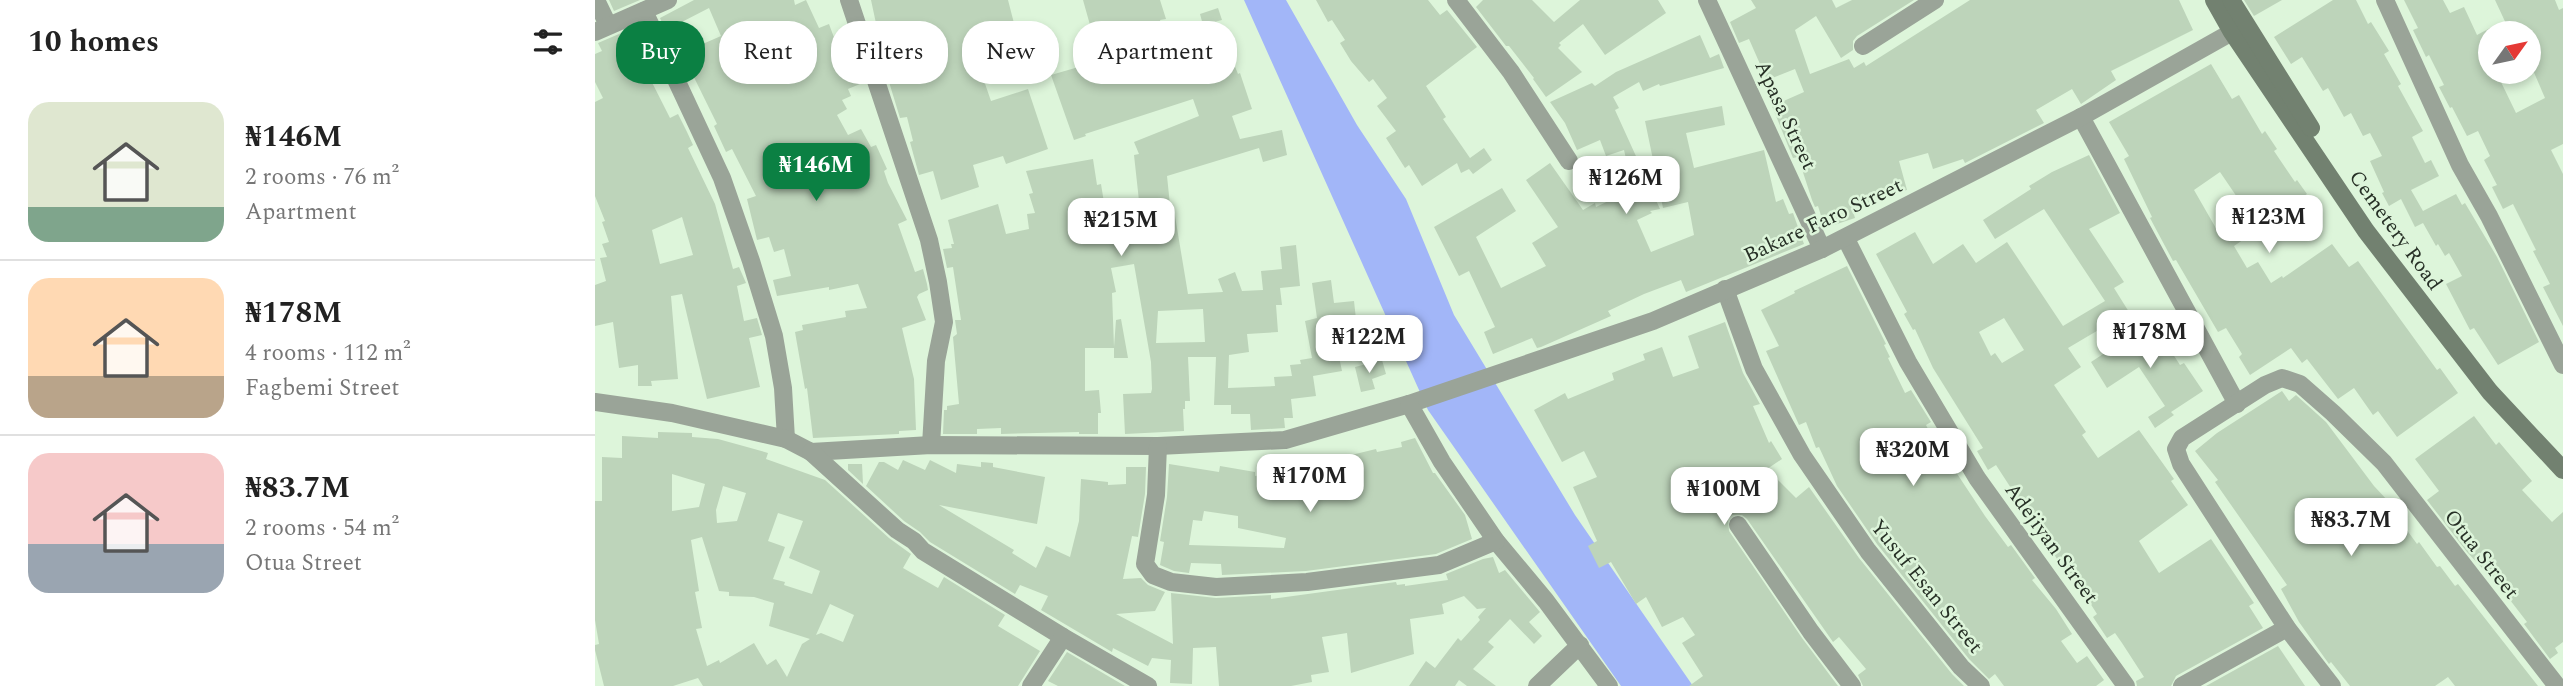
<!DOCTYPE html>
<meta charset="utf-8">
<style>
body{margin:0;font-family:Spectral,serif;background:#f2f2f2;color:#222;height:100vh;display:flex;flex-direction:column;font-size:26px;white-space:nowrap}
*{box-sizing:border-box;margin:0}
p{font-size:23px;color:#767676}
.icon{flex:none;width:38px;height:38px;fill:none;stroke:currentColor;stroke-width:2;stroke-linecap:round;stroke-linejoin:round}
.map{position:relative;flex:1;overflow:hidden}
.side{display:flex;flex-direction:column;background:#fff;width:595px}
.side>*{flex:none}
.guide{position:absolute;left:21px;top:21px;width:665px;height:63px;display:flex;gap:14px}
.needle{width:46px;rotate:57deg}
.fabs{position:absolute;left:1883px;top:21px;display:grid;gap:14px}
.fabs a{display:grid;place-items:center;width:63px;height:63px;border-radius:50%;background:#fff;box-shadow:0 4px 10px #0003;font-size:35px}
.price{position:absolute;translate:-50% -60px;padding:0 16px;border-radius:14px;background:#fff;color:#222;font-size:23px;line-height:46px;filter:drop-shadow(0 2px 4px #0008)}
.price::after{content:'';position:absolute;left:50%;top:42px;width:21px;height:16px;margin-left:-10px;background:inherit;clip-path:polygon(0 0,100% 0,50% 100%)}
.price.active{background:#0b8043;color:#fff}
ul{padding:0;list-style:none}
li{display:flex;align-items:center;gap:21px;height:175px;padding:0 28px}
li+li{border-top:2px solid #e0e0e0}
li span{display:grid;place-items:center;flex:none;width:196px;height:140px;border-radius:21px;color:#555}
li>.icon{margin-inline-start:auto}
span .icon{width:84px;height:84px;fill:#fffc;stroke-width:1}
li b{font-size:30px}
h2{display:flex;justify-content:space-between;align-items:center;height:84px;padding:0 28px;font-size:30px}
.tag{padding:0 24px;border-radius:28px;background:#fff;box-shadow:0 4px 10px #0003;font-size:24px;line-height:63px}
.tag.active{background:#0b8043;color:#fff}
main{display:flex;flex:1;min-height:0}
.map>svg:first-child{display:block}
.water{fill:#a2b6f8}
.building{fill:#bdd4ba;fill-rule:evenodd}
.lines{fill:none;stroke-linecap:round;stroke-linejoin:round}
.street{stroke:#9aa498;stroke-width:18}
.secondary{stroke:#728170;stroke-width:18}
.labels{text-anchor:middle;stroke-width:5;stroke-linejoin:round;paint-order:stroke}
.street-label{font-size:21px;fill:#273026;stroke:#ddf5da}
</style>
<main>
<section class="side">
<h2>10 homes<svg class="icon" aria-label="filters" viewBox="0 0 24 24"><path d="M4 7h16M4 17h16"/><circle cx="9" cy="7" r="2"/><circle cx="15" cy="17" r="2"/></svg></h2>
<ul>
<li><span style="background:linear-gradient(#dfe7d0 75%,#7fa58c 0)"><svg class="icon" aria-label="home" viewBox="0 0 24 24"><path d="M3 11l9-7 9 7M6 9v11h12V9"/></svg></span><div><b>₦146M</b><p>2 rooms · 76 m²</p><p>Apartment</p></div></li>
<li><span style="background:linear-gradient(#ffd9b3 70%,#b9a48a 0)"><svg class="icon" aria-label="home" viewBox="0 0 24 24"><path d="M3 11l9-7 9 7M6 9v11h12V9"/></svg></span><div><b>₦178M</b><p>4 rooms · 112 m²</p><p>Fagbemi Street</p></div></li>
<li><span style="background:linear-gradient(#f6c9c9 65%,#9aa5b1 0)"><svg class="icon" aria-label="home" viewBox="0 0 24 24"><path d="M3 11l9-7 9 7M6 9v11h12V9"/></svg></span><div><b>₦83.7M</b><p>2 rooms · 54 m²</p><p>Otua Street</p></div></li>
</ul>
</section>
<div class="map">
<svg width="1968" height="686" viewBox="0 0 1968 686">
<rect width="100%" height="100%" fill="#ddf5da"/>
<polygon class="water" points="649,0 691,0 762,125 811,199 859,315 980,515 1098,686 1026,686 833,410"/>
<g class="building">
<polygon points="14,0 45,0 19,11"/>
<polygon points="99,0 199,0 200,5 211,0 224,28 234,24 251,70 258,67 265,84 253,89 256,96 247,100 252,109 242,115 253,135 266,129 276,147 281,145 292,169 289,171 293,183 312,220 303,224 320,272 328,269 332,284 333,290 324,294 322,297 331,320 307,328 319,379 321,430 304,431 304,434 218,438 212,388 210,389 200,332 208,330 207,325 251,317 250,311 272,308 263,284 234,290 234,287 182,296 178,280 196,276 189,249 179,252 174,237 162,240 152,199 161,196 137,149 131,152 119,126 122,124 87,53 126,36 114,8 81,25 86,36 76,42 65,18"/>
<polygon points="276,0 413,0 421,31 424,30 433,62 387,75 396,101 433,89 453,149 411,164 408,156 378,165 384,187 346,200 338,171 324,175 315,142 318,141 312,117 305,118 291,72 279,28 282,28"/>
<path d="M488,0H565L571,19L565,20L572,44L595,38L601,56L631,44L643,74L645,73L657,109L637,116L645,139L687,130L692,155L668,162L664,148L572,176L575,205L578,204L593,294L628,292L623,279L640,272L647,291L668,290L666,271L687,269L685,247L701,245L705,286L685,288L687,305H681L683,332L652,334L654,352L634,355L633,388L680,386L679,377L697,376L695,365L706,364L705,360L717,358L710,321L722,318L717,283L736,280L739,303L759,301L761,319L764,318L766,333L740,338L747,371L718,376L721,396L696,399L698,418H689L690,428L656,430L655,414H636V405H619L621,357H593L595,401H590V409H588L589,431L530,434L528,394L556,393L557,389L556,362L539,264L516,268L521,292L517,293L519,347L521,320L526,319L533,358H519V348H490V391L504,390L506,413H503V434H484V432L406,434V428L382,429V434H348L349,410H352V406L364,404L358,337L362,334L360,320H366L358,267L352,268L348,249L357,248L356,244H359L353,220L403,204L411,234L434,229L432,214L440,213L434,194L438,193L431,171L498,159L502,185L506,184L511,215L545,210L539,155L544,154L539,142L604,116L598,99L490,134L491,136L479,140L456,75L487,66L486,62L504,57ZM608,309L610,342L561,343L563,311Z"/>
<polygon points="721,0 833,0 845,15 852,10 882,47 831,86 851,117 848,119 875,158 889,148 897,160 878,174 874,169 866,173 862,163 827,186 814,165 810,168 791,138 801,131 782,106 792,98 778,79 774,82 756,61 745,43 750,40 737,20 733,22"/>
<polygon points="888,0 937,0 959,22 985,0 1063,0 1071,13 1010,55 988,24 964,43 966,45 963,48 987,72 951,97 938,79 939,78 914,46 911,46 881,7"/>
<polygon points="1156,0 1237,0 1241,8 1257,0 1319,0 1262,36 1258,41 1258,50 1246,58 1221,16 1200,30 1215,74 1254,59 1259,68 1269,62 1271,66 1375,0 1584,0 1598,30 1516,71 1521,80 1486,104 1477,89 1441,110 1449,123 1370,163 1368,159 1338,169 1333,153 1304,161 1312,190 1273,199 1275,206 1258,211 1260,218 1230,228 1223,206 1220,207 1217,200 1203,157 1198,158 1177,106 1209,92 1200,69 1172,80 1154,39 1144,43 1135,22 1161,8"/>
<polygon points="1649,0 1687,0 1659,16"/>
<polygon points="1738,0 1761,0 1773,24 1776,22 1794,51 1789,54 1806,84 1803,86 1828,131 1817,137 1830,163 1836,160 1844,176 1816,190 1828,211 1861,194 1867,205 1870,203 1902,257 1944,342 1903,365 1879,328 1875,330 1851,284 1867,276 1854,253 1850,256 1843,244 1841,246 1828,223 1820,227 1806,199 1794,206 1787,193 1789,192 1775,161 1787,156 1775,133 1768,136 1756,113 1749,117 1733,88 1728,91 1707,57 1696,64 1679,37"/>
<polygon points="1809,0 1848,0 1855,13 1869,7 1882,35 1895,28 1895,72 1926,72 1906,82 1921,113 1950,98 1934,61 1934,33 1919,33 1917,29 1914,30 1900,0 1960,0 1964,10 1968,8 1968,144 1956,150 1968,174 1968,326 1948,287 1955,284 1938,251 1941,250 1918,204 1908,209 1897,187 1902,185 1889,160 1895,156 1883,131 1872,136 1857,107 1855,108 1844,87 1849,85 1834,55 1831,57 1818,30 1823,28"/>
<polygon points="623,8 627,20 608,25 605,14"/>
<path d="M31,31L75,118L83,114L92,132L98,145L93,148L120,204L138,269L144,267L151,283L142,286L149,321L162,318L167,335L154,338L165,387L112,399L87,294L76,296L83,379L56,381L57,386H43V365L24,368L18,322L0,326V285L11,281L5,258L12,257L7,244L14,242L7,222L10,221L0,196V102L8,98L0,82V54L7,51L3,43ZM87,217L98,255L65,264L57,230Z"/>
<polygon points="1105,35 1115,58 1124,54 1129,68 1065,86 1064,84 1048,91 1044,82 1018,97 1024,108 1020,110 1065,209 1055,211 1057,213 1042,220 1056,252 1099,235 1093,202 1068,208 1050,121 1127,106 1130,125 1091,133 1099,168 1169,150 1181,202 1188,199 1194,214 1198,213 1209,244 1091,292 1086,280 1049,294 1013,311 1016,316 946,347 942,348 937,338 898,354 889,332 900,327 874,271 864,276 839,227 907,188 921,211 881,237 906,288 951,266 937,243 963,227 931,180 955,163 988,210 1000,203 1001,207 1038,189 1029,150 1011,156 1005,140 982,150 970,123 955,102 997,83 1000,86 1021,72"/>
<polygon points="1616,64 1637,99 1644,95 1667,134 1670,131 1682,149 1679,151 1700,182 1702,180 1712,194 1663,228 1625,172 1599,190 1626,237 1654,221 1661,231 1639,246 1652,268 1663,262 1676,283 1687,276 1688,278 1737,244 1754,267 1763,261 1842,370 1845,368 1863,393 1802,437 1783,411 1778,415 1759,388 1743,399 1712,359 1707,363 1696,348 1655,375 1644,357 1647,354 1631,328 1623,332 1581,260 1578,261 1555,218 1557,217 1529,159 1534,156 1514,122"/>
<path d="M1494,155L1525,213L1494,229L1529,282L1519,288L1534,312L1473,348L1486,367L1459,385L1491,432L1487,435L1503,458L1544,430L1579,479L1576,481L1593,505L1544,541L1564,573L1616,539L1659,603L1654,606L1668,628L1581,676L1576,686H1542L1541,681L1549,677L1527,643L1520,633L1512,638L1498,617L1502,614L1481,581L1466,560L1464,562L1401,465L1393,470L1382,451L1388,448L1338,368L1320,329L1318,330L1309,314L1312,312L1281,254L1320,232L1338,264L1368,244L1381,263L1412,242L1468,326L1510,301L1449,209L1400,239L1388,220L1436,189L1434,186L1457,172ZM1409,318L1429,350L1407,363L1400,353L1396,356L1384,332Z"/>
<polygon points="1252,266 1291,344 1289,345 1295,357 1293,358 1310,393 1316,390 1336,422 1331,425 1348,459 1351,457 1390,516 1413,547 1416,545 1440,578 1437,580 1461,609 1477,634 1466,641 1482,663 1492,656 1509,680 1501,686 1409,686 1400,674 1394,679 1374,659 1282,544 1242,486 1224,447 1221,448 1211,422 1204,425 1171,351 1184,346 1166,310 1200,293 1199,291"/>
<polygon points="1130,322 1148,373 1165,404 1158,406 1174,443 1176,441 1187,459 1172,469 1201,498 1214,487 1264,558 1357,674 1369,686 1268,686 1263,675 1271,669 1244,637 1238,642 1152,519 1147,515 1137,515 1133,519 1134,531 1207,638 1243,686 1094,686 1108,676 1087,643 1100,635 1088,617 1067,627 1051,597 1041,604 1016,562 1004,568 993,546 1002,541 978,487 1002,477 989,451 967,462 939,410 970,393 973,399 1019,380 1017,373 1050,360 1048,354 1067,347 1078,377 1104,368 1093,336"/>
<polygon points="1557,322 1585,365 1589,363 1608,391 1576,412 1579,415 1560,428 1553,417 1570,406 1544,367 1512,388 1496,362"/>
<polygon points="787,360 791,374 777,379 780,389 766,392 760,367"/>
<polygon points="1687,391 1694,401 1701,395 1731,422 1779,486 1794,502 1808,521 1806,522 1822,544 1824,542 1842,567 1845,566 1860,586 1863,584 1943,686 1860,686 1853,677 1840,686 1755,686 1736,662 1734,664 1704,622 1686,589 1692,585 1620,482 1623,480 1600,451 1622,433"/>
<polygon points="1879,416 1901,445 1904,442 1937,481 1927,490 1957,522 1968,512 1968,642 1960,648 1963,653 1955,659 1929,624 1932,622 1891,569 1889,570 1872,552 1832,500 1844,491 1820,459"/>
<path d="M63,432L97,433V437L123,439L152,447L173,453L171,459L230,480L294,538L316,554L308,568L343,588L349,577L410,615L403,626L445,651L423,686H108L103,678L78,686H9L0,650V645L4,644L0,620V501H7V457L27,458V436L63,438ZM77,474L110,484L104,507L77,511ZM128,486L151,493L142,521L122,523L121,510ZM183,513L208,521L194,558L225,571L217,594L189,585L190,582L178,579L190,547L173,541ZM107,537L124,591L134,592V596L159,597L179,603L174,626L215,639L207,644L192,677L181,659L172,665L159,643L125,663L124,660L112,666L101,629L107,628L100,592L104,591L96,540ZM235,604L259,615L248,642L226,633L221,635Z"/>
<path d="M820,438L838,473H840L870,515L877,539L841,554L711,571L627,575L626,564L596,563L594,573L579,571L565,565L569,542L565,541L572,497L574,464L624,472L625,466L660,472V476L703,470L702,461L724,458L725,460L743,455L744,458L781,449L782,452L807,447L806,442ZM609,511L643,516V528L691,538L689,548L594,545L598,520L607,521Z"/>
<polygon points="308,460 330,470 335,460 361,473 362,464 386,467 386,462 398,463 398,467 450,477 442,524 344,505 419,550 417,553 441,568 451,546 475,557 484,521 486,479 513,482 513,485 531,484 531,467 551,467 550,494 543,537 537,536 528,579 546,578 553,585 570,592 560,611 521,614 578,644 576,593 621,598 676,595 676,599 801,582 802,585 810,584 810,586 853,580 851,574 888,559 898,557 904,573 910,570 945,612 934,622 947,636 939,644 915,619 893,642 899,647 878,669 901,686 872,686 864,680 860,686 814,686 831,661 840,668 863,638 866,641 885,620 883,617 891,608 882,609 869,596 847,604 849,614 815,619 819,654 756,673 752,633 727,637 734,672 716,675 717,682 696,686 624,686 621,647 598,648 597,684 575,683 576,660 557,658 553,666 518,648 517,652 446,610 453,596 425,585 420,594 335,542 325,532 309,521 271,486 284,462 289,462 303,470"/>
<polygon points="253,464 267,464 268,484 253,470"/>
<polygon points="1683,646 1710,686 1611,686"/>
<polygon points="472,652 530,686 463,686 453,681"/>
</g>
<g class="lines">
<g class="street">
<polyline points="1,0 13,25"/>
<polyline points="254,0 334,240 343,282 349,322 341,361 336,445"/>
<polyline points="861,0 916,72 974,161"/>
<polyline points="1112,0 1227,249"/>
<polyline points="1790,0 1865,165 1894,216 1968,365"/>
<polyline points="49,11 127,178 156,261 179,336 188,388 191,439"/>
<polyline points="0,32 73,0"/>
<polyline points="1268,46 1340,0"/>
<polyline points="1486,117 1642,404"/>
<polyline points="1251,239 1313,362 1382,478 1531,686"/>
<polyline points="1130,289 1159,369 1207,455 1273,551 1366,667 1386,686"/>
<polyline points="0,402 77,413 191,439 216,452 336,445 563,446 690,440 814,404 1058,321 1227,249 1486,117 1637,32"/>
<polyline points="814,404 847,462 901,541 951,601 1014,686"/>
<polyline points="563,446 561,495 550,564 558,575 576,582 621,587 712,582 844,565 901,541"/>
<polyline points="216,452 302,530 319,541 328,551 468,637 553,686"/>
<polyline points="1143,525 1216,632 1257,686"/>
<polyline points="436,686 468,637"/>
<polyline points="942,686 985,645"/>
<polyline points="1587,686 1692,628"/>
<polyline points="1737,686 1692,628 1586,464 1581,449 1587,438 1670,385 1687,378 1705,384 1738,413 1789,463 1962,686"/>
</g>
<g class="secondary">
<polyline points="1619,0 1637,32 1771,231 1895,392 1968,470"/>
<polyline points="1636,0 1716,128"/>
</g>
</g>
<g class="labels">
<g class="street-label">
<text transform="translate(1191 115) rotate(65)" y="7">Apasa Street</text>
<text transform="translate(1228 220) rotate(-25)" y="7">Bakare Faro Street</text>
<text transform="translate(1801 230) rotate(54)" y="7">Cemetery Road</text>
<text transform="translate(1457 543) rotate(54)" y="7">Adejiyan Street</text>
<text transform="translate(1887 554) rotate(52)" y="7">Otua Street</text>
<text transform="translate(1332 586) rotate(51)" y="7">Yusuf Esan Street</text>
</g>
</g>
</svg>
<div class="fabs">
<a><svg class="needle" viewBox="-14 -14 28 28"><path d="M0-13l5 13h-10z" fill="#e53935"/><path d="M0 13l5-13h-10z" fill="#767676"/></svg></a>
</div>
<b class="price active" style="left:221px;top:203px">₦146M</b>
<b class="price" style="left:1031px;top:216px">₦126M</b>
<b class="price" style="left:1674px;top:255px">₦123M</b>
<b class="price" style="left:526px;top:258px">₦215M</b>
<b class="price" style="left:1555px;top:370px">₦178M</b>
<b class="price" style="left:774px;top:375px">₦122M</b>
<b class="price" style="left:1318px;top:488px">₦320M</b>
<b class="price" style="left:715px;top:514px">₦170M</b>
<b class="price" style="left:1129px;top:527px">₦100M</b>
<b class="price" style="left:1756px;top:558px">₦83.7M</b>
<div class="guide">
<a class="tag active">Buy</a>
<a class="tag">Rent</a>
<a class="tag">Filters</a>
<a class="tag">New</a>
<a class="tag">Apartment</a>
</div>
</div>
</main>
